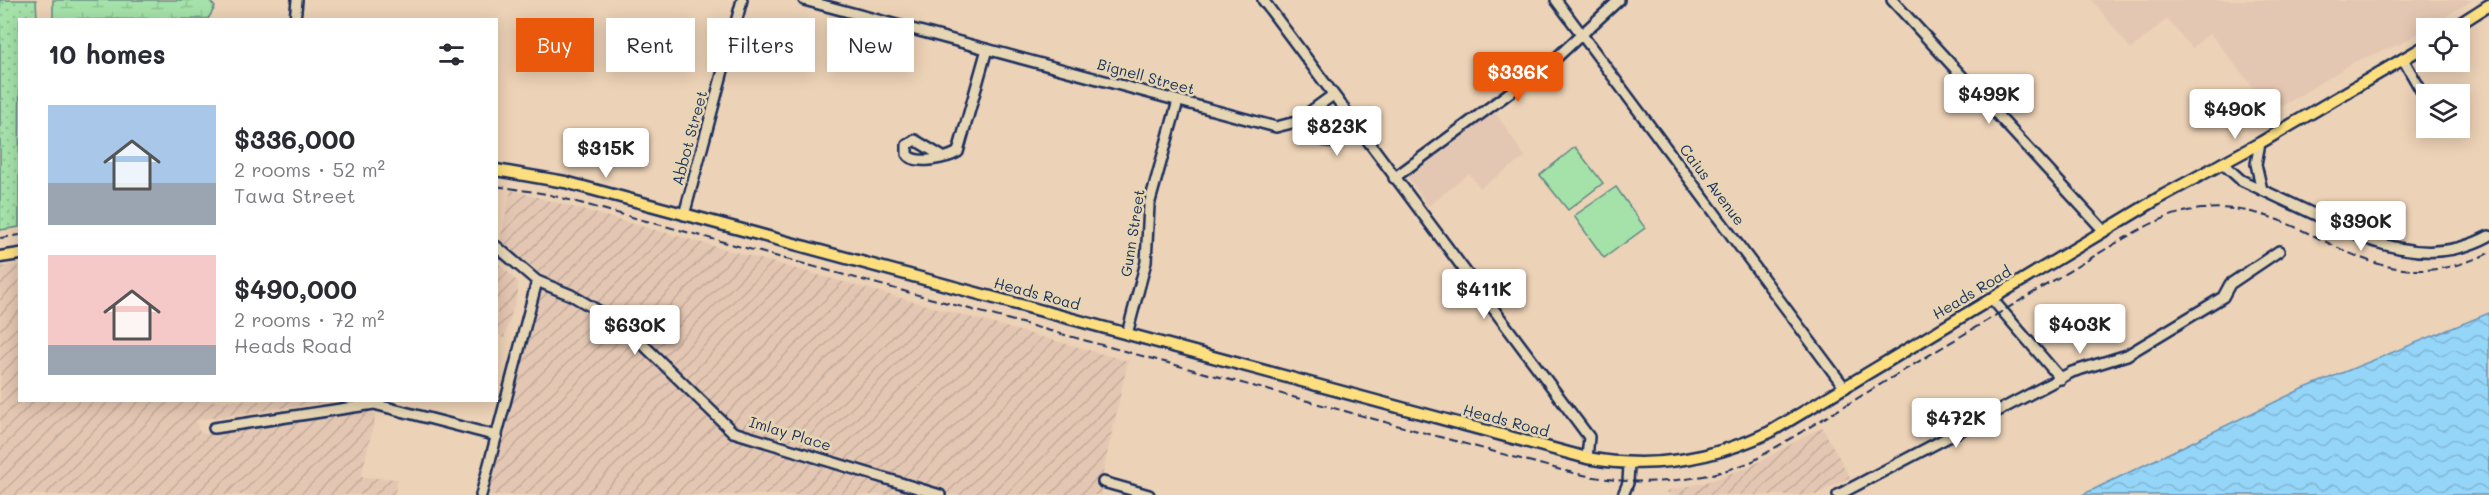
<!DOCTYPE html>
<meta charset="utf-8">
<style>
body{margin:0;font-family:Mali,sans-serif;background:#f7f7f7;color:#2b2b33;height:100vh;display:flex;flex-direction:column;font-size:22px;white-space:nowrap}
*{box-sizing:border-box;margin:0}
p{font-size:20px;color:#7c7c81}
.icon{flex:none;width:33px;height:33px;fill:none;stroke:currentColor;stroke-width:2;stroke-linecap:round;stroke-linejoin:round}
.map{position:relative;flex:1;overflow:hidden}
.side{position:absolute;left:18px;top:18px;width:480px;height:384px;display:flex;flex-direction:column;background:#fff;border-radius:0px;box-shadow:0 3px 15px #0003}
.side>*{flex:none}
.guide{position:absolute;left:516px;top:18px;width:570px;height:54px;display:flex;gap:12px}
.fabs{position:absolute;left:2416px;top:18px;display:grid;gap:12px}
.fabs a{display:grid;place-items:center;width:54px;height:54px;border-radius:0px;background:#fff;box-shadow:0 3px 15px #0003;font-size:30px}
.price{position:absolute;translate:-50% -51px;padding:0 14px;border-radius:6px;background:#fff;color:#222;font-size:20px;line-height:39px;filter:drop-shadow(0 2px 3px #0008)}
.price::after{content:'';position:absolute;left:50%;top:36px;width:18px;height:14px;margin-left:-9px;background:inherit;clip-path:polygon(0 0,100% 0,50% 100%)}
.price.current{background:#ea580c;color:#fff}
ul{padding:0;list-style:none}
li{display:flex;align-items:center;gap:18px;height:150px;padding:0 30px}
li span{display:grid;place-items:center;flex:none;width:168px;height:120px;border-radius:0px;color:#555}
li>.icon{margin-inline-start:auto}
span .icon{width:72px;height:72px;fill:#fffc;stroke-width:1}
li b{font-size:26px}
h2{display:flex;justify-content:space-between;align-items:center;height:72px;padding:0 30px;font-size:26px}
.chip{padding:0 21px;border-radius:0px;background:#fff;box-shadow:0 3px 15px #0003;font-size:21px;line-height:54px}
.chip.current{background:#ea580c;color:#fff}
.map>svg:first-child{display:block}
.built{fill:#e4c7b2}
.industrial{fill:url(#industrial-furrows)}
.wetland{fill:url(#wetland-marsh);stroke:#608884;stroke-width:1.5}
.park{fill:url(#park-dots);stroke:#608884;stroke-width:1.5}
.garden{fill:#a5e2a9;stroke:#608884;stroke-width:1.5}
.water{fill:url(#water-waves);stroke:#6493ba;stroke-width:1.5}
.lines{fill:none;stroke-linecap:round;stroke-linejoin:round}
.minor-casing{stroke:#1b2f5e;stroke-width:14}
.major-casing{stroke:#1b2f5e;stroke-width:15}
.minor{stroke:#e7d6b3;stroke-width:9}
.major{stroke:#fddf80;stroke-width:10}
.rail{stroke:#1b2f5e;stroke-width:2;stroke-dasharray:9 4.5;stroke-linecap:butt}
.labels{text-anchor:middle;stroke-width:5;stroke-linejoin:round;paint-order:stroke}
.street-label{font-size:15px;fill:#1b2f5e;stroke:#e7d6b3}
</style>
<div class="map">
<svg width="2489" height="495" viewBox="0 0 2489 495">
<defs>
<pattern id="industrial-furrows" width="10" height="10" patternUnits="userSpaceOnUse" patternTransform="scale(1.5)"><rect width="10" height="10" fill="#e4c7b2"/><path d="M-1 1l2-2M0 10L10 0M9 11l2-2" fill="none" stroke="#c3ab9c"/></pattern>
<pattern id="wetland-marsh" width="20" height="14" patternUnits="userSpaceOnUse" patternTransform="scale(1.5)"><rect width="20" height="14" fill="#a5e2a9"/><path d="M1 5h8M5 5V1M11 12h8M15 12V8" fill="none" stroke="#8dc294"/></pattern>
<pattern id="park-dots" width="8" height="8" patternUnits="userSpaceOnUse" patternTransform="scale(1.5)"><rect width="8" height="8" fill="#a5e2a9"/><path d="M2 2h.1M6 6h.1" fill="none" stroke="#8dc294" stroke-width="1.8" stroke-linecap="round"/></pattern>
<pattern id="water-waves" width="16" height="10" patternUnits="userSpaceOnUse" patternTransform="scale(1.5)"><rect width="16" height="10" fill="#95d5f7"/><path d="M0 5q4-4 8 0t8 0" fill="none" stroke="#80b7d6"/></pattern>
</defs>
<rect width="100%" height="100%" fill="#ecd2b6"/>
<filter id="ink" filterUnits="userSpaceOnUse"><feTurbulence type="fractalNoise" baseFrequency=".0167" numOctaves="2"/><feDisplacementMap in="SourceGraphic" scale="12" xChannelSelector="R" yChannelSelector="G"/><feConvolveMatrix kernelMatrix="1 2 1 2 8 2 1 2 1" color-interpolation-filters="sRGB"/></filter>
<g filter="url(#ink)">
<g class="built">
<polygon points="2092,0 2473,0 2400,44 2354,62 2273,112 2210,33 2192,48 2167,19 2131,49"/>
<polygon points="1494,110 1525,157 1480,188 1469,174 1428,206 1407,176"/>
</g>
<g class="industrial">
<polygon points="511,190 1128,361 1102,477 1102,495 488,495 538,305 543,276 500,241"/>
<polygon points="496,261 518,282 518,293 504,338 497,335"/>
<polygon points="19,264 20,400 335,401 203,419 196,421 197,424 199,431 205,434 369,412 376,414 361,477 398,479 394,495 0,495 0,267"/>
<polygon points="1822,427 1850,477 1816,495 1670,495 1666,491 1707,482 1751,466"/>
</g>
<polygon class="wetland" points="53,0 209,0 215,7 208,19 53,20"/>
<polygon class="park" points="0,0 36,0 37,19 20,20 19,227 0,230"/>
<g class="garden">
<polygon points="1575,147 1603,183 1568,210 1540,175"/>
<polygon points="1616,187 1645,228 1604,258 1574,216"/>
</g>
<polygon class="water" points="2489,313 2489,495 2082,495 2300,390"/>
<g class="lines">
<defs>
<g id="minor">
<polyline points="804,0 1276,127 1296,122 1333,95"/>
<polyline points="1263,0 1589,437 1587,458"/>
<polyline points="1556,0 1845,388"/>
<polyline points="1892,0 2104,231"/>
<polyline points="295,20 297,0"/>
<polyline points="2403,59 2427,101"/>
<polyline points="1308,136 1335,143 1357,127"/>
<polyline points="2260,143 2256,164 2262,190"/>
<path d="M943,157L915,140L907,145V154C914,166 948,158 958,152L987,49"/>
<path d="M2222,163L2241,180L2367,239C2409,254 2448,258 2489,236"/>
<polyline points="1394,178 1555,59 1619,0"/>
<polyline points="684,215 742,0"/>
<polyline points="496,246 537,281 571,295 623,325 733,432 940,495"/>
<polyline points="1992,299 2061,379"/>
<polyline points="1127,334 1146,262 1149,205 1178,101"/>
<polyline points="214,428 374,404 497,436"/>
<polyline points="1103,482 1149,495"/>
<polyline points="481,495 537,281"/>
<polyline points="1623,495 1628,483 1629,464"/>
<polyline points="1838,495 2072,372 2127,355 2223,297 2230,284 2279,251"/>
</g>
<g id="major">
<polyline points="2453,28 2489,5"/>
<path d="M496,170L565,182L1587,458C1652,470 1711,460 1770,432L2164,195L2260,143L2427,45"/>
<polyline points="0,257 20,254"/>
</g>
</defs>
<use href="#minor" class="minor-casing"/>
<use href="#major" class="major-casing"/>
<use href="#minor" class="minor"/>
<use href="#major" class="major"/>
<g class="rail">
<path d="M496,186L547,194L1565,471C1631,487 1690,486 1753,461L2106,249C2137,231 2167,212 2202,209C2315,198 2363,312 2489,253"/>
<polyline points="0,238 20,235"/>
</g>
</g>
</g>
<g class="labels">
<g class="street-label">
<text transform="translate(1146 77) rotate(15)" y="5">Bignell Street</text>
<text transform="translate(690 138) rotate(-75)" y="5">Abbot Street</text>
<text transform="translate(1712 185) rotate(53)" y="5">Caius Avenue</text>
<text transform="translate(1133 233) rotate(-81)" y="5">Gunn Street</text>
<text transform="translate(1972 293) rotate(-31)" y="5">Heads Road</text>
<text transform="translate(1037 294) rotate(15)" y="5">Heads Road</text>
<text transform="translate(1506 421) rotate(15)" y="5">Heads Road</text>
<text transform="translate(790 434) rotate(17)" y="5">Imlay Place</text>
</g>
</g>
</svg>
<div class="fabs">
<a><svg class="icon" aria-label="locate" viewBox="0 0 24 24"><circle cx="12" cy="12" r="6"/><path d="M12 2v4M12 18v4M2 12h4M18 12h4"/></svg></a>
<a><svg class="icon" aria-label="layers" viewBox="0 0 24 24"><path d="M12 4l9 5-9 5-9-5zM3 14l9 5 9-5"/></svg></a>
</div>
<b class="price current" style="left:1518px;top:103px">$336K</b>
<b class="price" style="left:1989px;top:125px">$499K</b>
<b class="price" style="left:2235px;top:140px">$490K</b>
<b class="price" style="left:1337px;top:157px">$823K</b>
<b class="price" style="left:606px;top:179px">$315K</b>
<b class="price" style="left:2361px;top:252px">$390K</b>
<b class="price" style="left:1484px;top:320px">$411K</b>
<b class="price" style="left:2080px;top:355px">$403K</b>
<b class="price" style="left:635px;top:356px">$630K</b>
<b class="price" style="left:1956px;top:449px">$472K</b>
<div class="guide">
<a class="chip current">Buy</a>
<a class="chip">Rent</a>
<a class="chip">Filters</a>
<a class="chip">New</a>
</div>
<section class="side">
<h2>10 homes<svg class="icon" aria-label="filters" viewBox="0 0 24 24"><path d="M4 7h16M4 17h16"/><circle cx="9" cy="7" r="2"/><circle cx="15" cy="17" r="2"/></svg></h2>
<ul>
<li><span style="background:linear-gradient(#a9c7e8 65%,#9aa5b1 0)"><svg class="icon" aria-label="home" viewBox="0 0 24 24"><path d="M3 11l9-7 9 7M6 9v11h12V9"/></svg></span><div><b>$336,000</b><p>2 rooms · 52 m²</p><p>Tawa Street</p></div></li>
<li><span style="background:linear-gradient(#f6c9c9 75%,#9aa5b1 0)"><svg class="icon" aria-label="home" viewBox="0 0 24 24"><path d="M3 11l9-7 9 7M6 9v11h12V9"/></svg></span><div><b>$490,000</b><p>2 rooms · 72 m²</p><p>Heads Road</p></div></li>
</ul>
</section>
</div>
